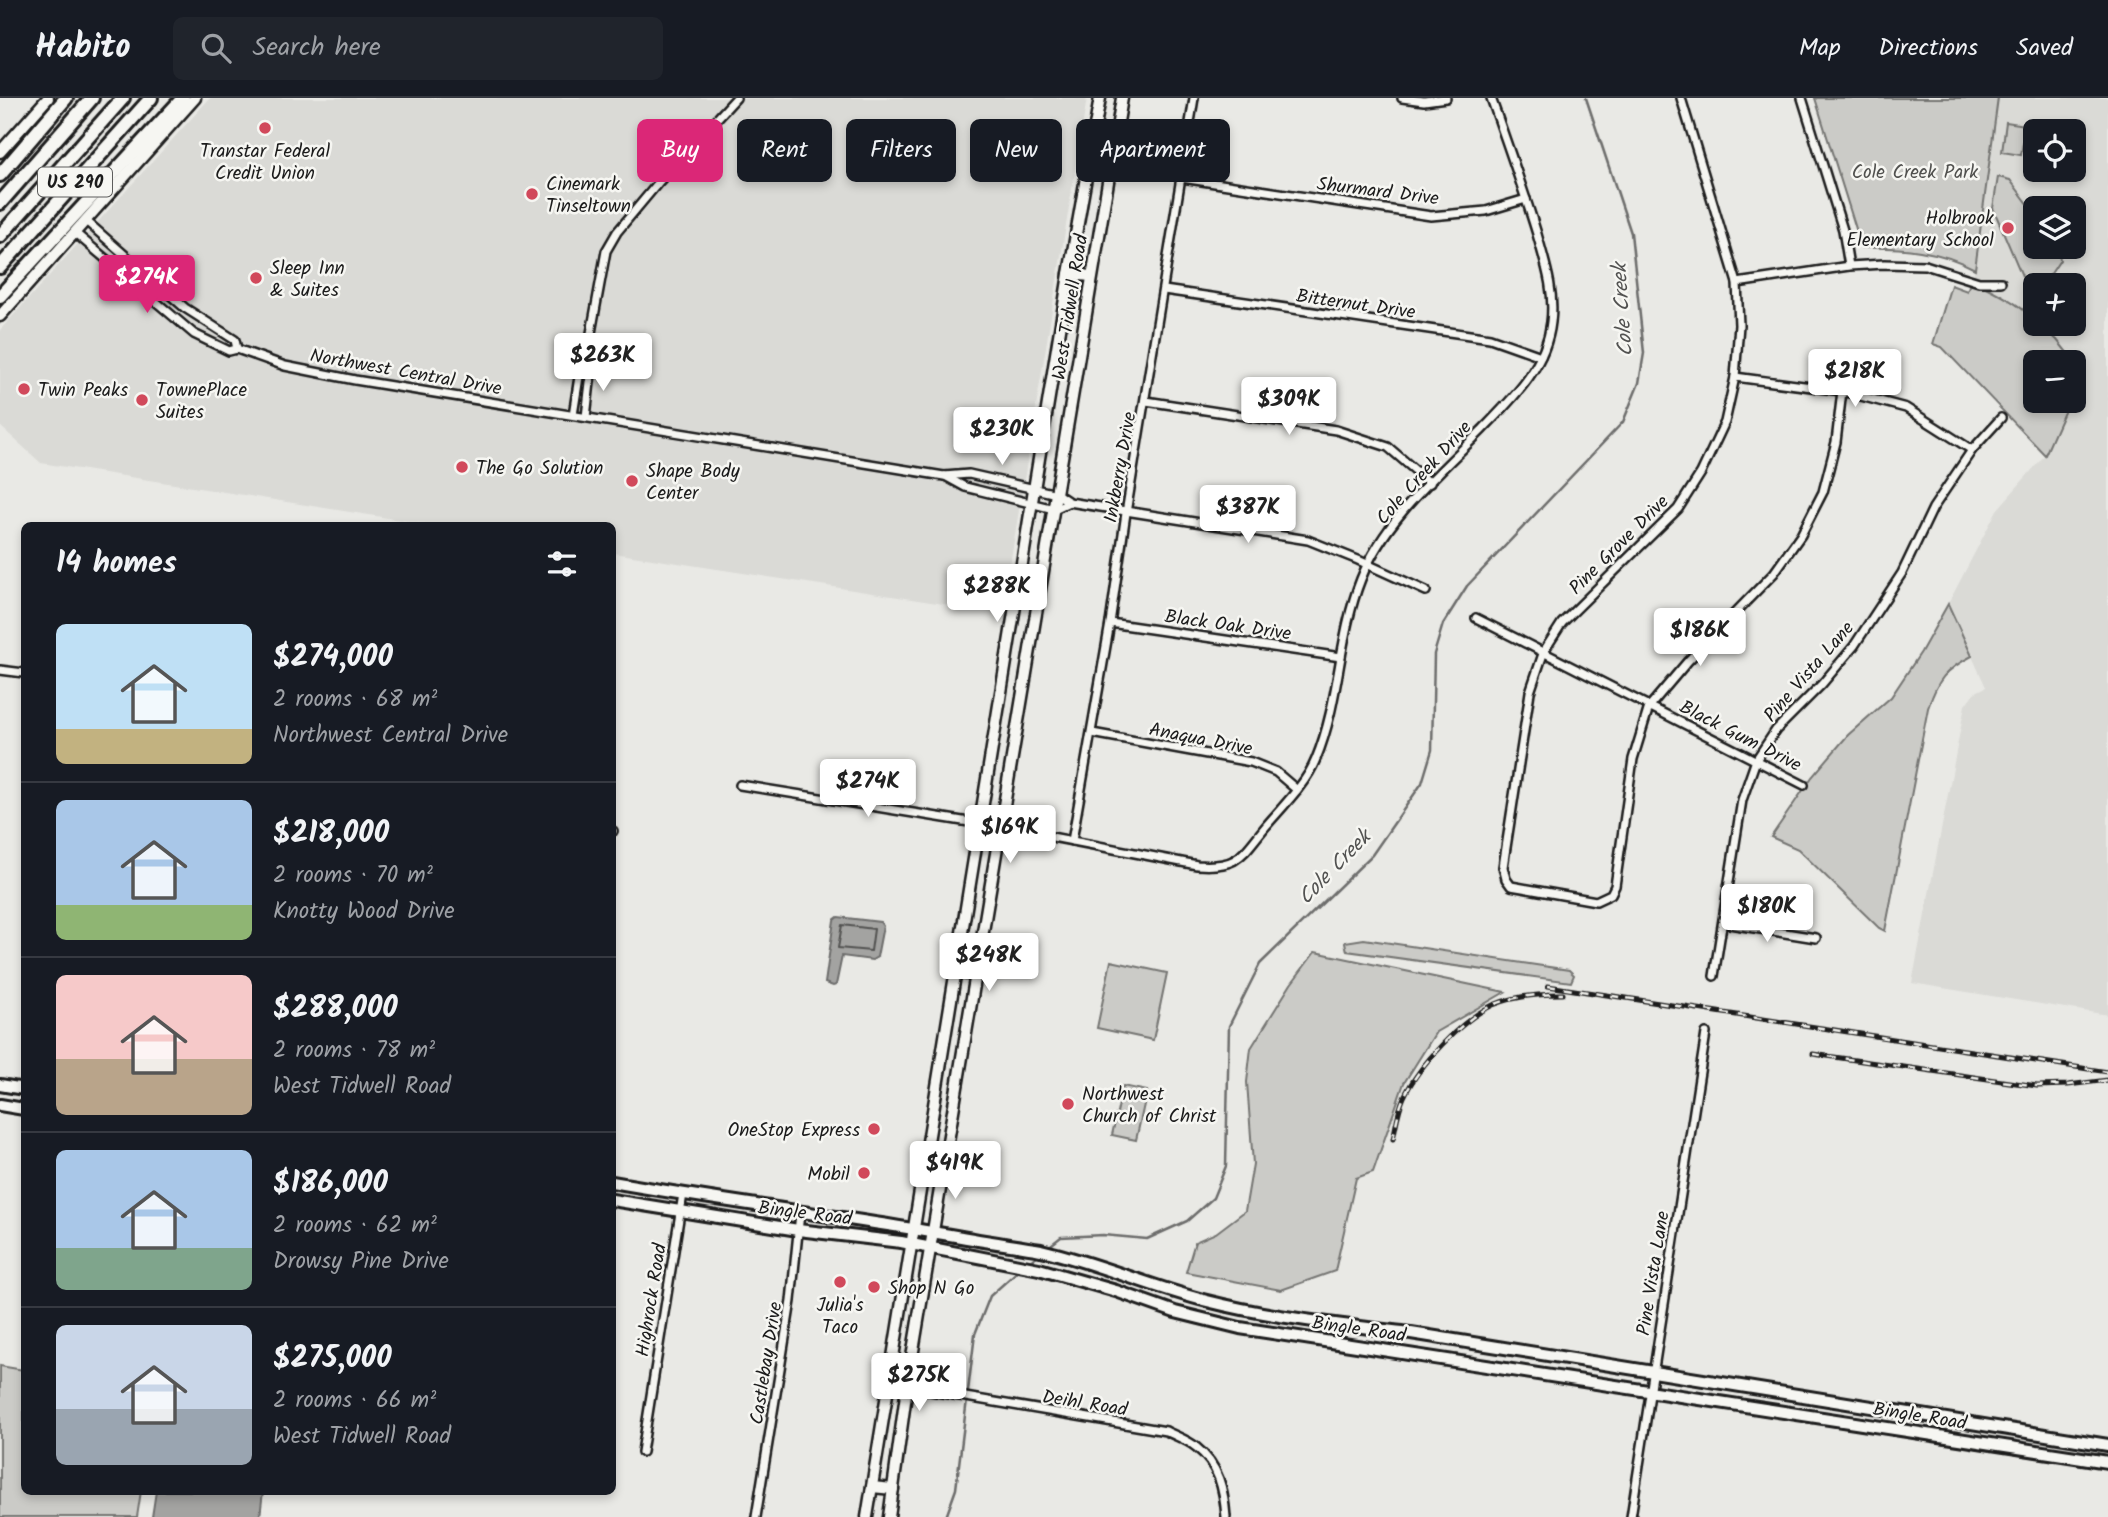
<!DOCTYPE html>
<meta charset="utf-8">
<style>
body{margin:0;font-family:Kalam,sans-serif;background:#20242c;color:#f1f3f6;height:100vh;display:flex;flex-direction:column;font-size:26px;white-space:nowrap}
*{box-sizing:border-box;margin:0}
p{font-size:23px;color:#9ea1a6}
.icon{flex:none;width:38px;height:38px;fill:none;stroke:currentColor;stroke-width:2;stroke-linecap:round;stroke-linejoin:round}
.map{position:relative;flex:1;overflow:hidden}
.sheet{position:absolute;left:21px;top:424px;width:595px;height:973px;display:flex;flex-direction:column;background:#171b24;border-radius:10px;box-shadow:0 4px 10px #0003}
.sheet>*{flex:none}
.guide{position:absolute;left:637px;top:21px;width:665px;height:63px;display:flex;gap:14px}
.controls{position:absolute;left:2023px;top:21px;display:grid;gap:14px}
.controls a{display:grid;place-items:center;width:63px;height:63px;border-radius:10px;background:#171b24;box-shadow:0 4px 10px #0003;font-size:35px}
.price{position:absolute;translate:-50% -60px;padding:0 16px;border-radius:7px;background:#fff;color:#222;font-size:23px;line-height:46px;filter:drop-shadow(0 2px 4px #0008)}
.price::after{content:'';position:absolute;left:50%;top:42px;width:21px;height:16px;margin-left:-10px;background:inherit;clip-path:polygon(0 0,100% 0,50% 100%)}
.price.on{background:#db2777;color:#fff}
ul{padding:0;list-style:none}
li{display:flex;align-items:center;gap:21px;height:175px;padding:0 35px}
li+li{border-top:2px solid #363941}
li span{display:grid;place-items:center;flex:none;width:196px;height:140px;border-radius:10px;color:#555}
li>.icon{margin-inline-start:auto}
span .icon{width:84px;height:84px;fill:#fffc;stroke-width:1}
li b{font-size:30px}
h2{display:flex;justify-content:space-between;align-items:center;height:84px;padding:0 35px;font-size:30px}
.pill{padding:0 24px;border-radius:10px;background:#171b24;box-shadow:0 4px 10px #0003;font-size:24px;line-height:63px}
.pill.on{background:#db2777;color:#fff}
header{display:flex;align-items:center;gap:42px;box-sizing:border-box;height:98px;padding:0 35px;background:#171b24;border-bottom:2px solid #363941}
header strong{font-size:33px}
nav{display:flex;gap:38px;margin-inline-start:auto;font-size:24px}
.search{width:490px;height:63px;background:#20242c;display:flex;align-items:center;gap:18px;box-sizing:border-box;padding:0 24px;border-radius:10px;color:#9ea1a6;font-size:26px}
.map>svg:first-child{display:block}
.built{fill:#dadad6;fill-rule:evenodd}
.green{fill:#cbcbc7;stroke:#747472;stroke-width:2}
.water{fill:#a3a3a1;stroke:#6d6d6c;stroke-width:2}
.lines{fill:none;stroke-linecap:round;stroke-linejoin:round}
.shore{stroke:#525251;stroke-width:2}
.stream{stroke:#6d6d6c;stroke-width:2.5}
.minor-casing{stroke:#1c1c1c;stroke-width:12}
.secondary-casing{stroke:#1c1c1c;stroke-width:15}
.primary-casing{stroke:#1c1c1c;stroke-width:16}
.motorway-casing{stroke:#1c1c1c;stroke-width:18}
.minor{stroke:#f6f6f2;stroke-width:7}
.secondary{stroke:#f6f6f2;stroke-width:10}
.primary{stroke:#f6f6f2;stroke-width:10}
.motorway{stroke:#f6f6f2;stroke-width:12}
.rail-casing{stroke:#1c1c1c;stroke-width:5}
.rail{stroke:#f6f6f2;stroke-width:2.5;stroke-dasharray:8;stroke-linecap:butt}
.poi-dot{fill:#d1495b;stroke:#f6f6f2;stroke-width:2.5}
.labels{text-anchor:middle;stroke-width:5;stroke-linejoin:round;paint-order:stroke}
.shield{fill:#f6f6f2;stroke:#5d5d5c;stroke-width:2}
.shield-label{font-size:18px;font-weight:bold;fill:#1c1c1c}
.poi-label{font-size:19px;fill:#1c1c1c;stroke:#f6f6f2;text-anchor:start}
.park-label{font-size:19px;fill:#51514f;stroke:#f6f6f2}
.street-label{font-size:19px;fill:#1c1c1c;stroke:#f6f6f2}
.water-label{font-size:21px;font-style:italic;fill:#525251;stroke:#f6f6f2}
</style>
<header>
<strong>Habito</strong>
<div class="search"><svg class="icon" aria-label="search" viewBox="0 0 24 24"><circle cx="10" cy="10" r="6"/><path d="M15 15l6 6"/></svg>Search here</div>
<nav><a>Map</a><a>Directions</a><a>Saved</a></nav>
</header>
<div class="map">
<svg width="2108" height="1419" viewBox="0 0 2108 1419">
<rect width="100%" height="100%" fill="#e9e9e5"/>
<filter id="ink" filterUnits="userSpaceOnUse"><feTurbulence type="fractalNoise" baseFrequency=".0143" numOctaves="2"/><feDisplacementMap in="SourceGraphic" scale="14" xChannelSelector="R" yChannelSelector="G"/><feConvolveMatrix kernelMatrix="1 2 1 2 8 2 1 2 1" color-interpolation-filters="sRGB"/></filter>
<g filter="url(#ink)">
<g class="built">
<polygon points="210,0 1087,0 1002,515 613,455 612,427 432,427 41,365 0,328 0,232"/>
<path d="M1998,0H2108V917L1912,885L1965,607L1974,595L1986,589L1948,506L1997,412L2045,357L2069,303H2074V292L2082,273L2057,242L2039,226H2074V187H2035V223L1971,182L1975,171ZM2035,33H2074V72H2035ZM2035,110H2074V149H2035Z"/>
</g>
<g class="green">
<path d="M1815,0H1998L1975,171C1939,152 1902,149 1862,150Z"/>
<polygon points="2006,24 2026,27 2021,57 2002,54"/>
<polygon points="1998,79 2010,82 2035,115 2035,149 2058,149 2060,162 2046,183 2032,190 2022,178 1993,110"/>
<path d="M1971,182C1988,190 2029,209 2035,226H2039L2057,242L2082,273L2074,292V264H2035V303H2069L2045,357L1942,249L1933,246L1951,187L1967,193Z"/>
<path d="M1948,506L1972,558C1945,572 1938,581 1928,610L1885,833L1879,830L1798,751L1771,739L1812,679L1848,637L1891,599L1921,554Z"/>
<polygon points="1364,841 1569,872 1574,877 1571,884 1347,853 1345,844"/>
<polygon points="1315,854 1505,894 1436,934 1404,985 1373,1074 1356,1080 1335,1173 1281,1192 1186,1174 1195,1144 1216,1135 1245,1113 1253,1066 1247,984 1251,950 1291,886"/>
<polygon points="1111,863 1167,875 1153,942 1097,930"/>
<polygon points="1123,988 1147,993 1136,1042 1112,1037"/>
<polygon points="0,1268 24,1272 24,1393 141,1393 137,1419 0,1419"/>
</g>
<g class="water">
<polygon points="838,819 880,824 883,828 877,859 872,862 842,858 836,887 833,888 825,885 834,822"/>
<polygon points="156,1393 263,1393 260,1419 152,1419"/>
</g>
<g class="lines">
<polygon class="shore" points="842,827 874,831 871,853 838,850"/>
<g class="stream">
<polyline points="1047,1150 1061,1139 1103,1137 1147,1141 1187,1123 1213,1100 1226,1068 1229,928 1260,866 1372,757 1422,685 1432,652 1434,556 1443,526 1467,488 1623,324 1639,285 1644,255 1631,135 1586,0"/>
<polyline points="1028,1165 1039,1156"/>
<polyline points="946,1419 956,1391 975,1236 990,1198 1020,1171"/>
</g>
<defs>
<g id="minor">
<polyline points="1402,0 1424,3 1446,0"/>
<polyline points="1681,0 1737,185 1739,227 1735,279 1725,324 1701,375 1678,411 1562,525 1544,553 1530,594 1503,769 1506,781 1511,788 1596,803 1611,796 1615,788 1633,661 1649,609 1688,563 1774,475 1801,437 1823,394 1836,344 1842,293"/>
<polyline points="1802,0 1843,132 1849,168"/>
<polyline points="1182,80 1431,118 1486,113 1526,101"/>
<polyline points="85,122 185,210 235,242 237,251"/>
<polyline points="74,134 194,236 229,253 237,251 285,268 355,282 944,378 969,376 1057,396 1069,404 1308,442 1358,462 1426,493"/>
<polyline points="1737,185 1849,168 1884,166 1925,167 1979,184 2001,184"/>
<polyline points="1164,192 1490,240 1541,258"/>
<polyline points="1735,279 1842,293 1906,310 1972,352"/>
<polyline points="1146,303 1336,332 1388,349 1430,385"/>
<polyline points="573,317 581,266 590,239"/>
<polyline points="586,319 592,267 591,235 606,153 617,134 658,85 736,0"/>
<polyline points="945,378 965,389 1054,411 1069,404"/>
<polyline points="1476,520 1804,687"/>
<polyline points="1110,525 1341,559"/>
<polyline points="0,572 24,575"/>
<polyline points="1092,635 1251,664 1276,674 1297,692"/>
<path d="M740,687L1000,729L1197,767C1239,770 1241,758 1266,728C1283,708 1306,686 1316,661C1340,603 1338,539 1361,481C1384,422 1437,377 1481,333C1511,302 1546,270 1551,224C1555,193 1545,165 1537,136C1523,90 1507,45 1491,0"/>
<polyline points="612,733 613,733"/>
<polyline points="1072,743 1110,525 1126,415 1194,0"/>
<polyline points="1723,825 1816,840"/>
<polyline points="1714,878 1742,702 1756,662 1776,632 1822,586 1854,548 1902,475 1933,410 1972,352 2001,320"/>
<path d="M889,1286L1166,1333C1175,1338 1188,1342 1196,1349C1219,1367 1224,1392 1226,1419"/>
<polyline points="642,1354 683,1096"/>
<polyline points="756,1419 791,1203 800,1115"/>
<polyline points="1631,1419 1706,935"/>
</g>
<g id="secondary">
<polyline points="0,54 48,0"/>
<polyline points="1069,176 1091,178"/>
<polyline points="0,218 195,0"/>
<polyline points="955,874 976,877"/>
<polyline points="872,1389 893,1391"/>
<polyline points="867,1419 1069,176 1100,0"/>
<polyline points="889,1419 907,1289 1122,0"/>
</g>
<g id="primary">
<polyline points="0,987 24,991"/>
<polyline points="0,1007 24,1011"/>
<path d="M612,1084C732,1105 853,1120 973,1141C995,1145 1018,1148 1041,1152C1098,1165 1151,1189 1207,1203C1274,1220 1343,1227 1411,1235L2108,1347"/>
<polyline points="612,1102 798,1132 901,1144 1039,1171 1116,1193 1175,1214 1240,1230 2108,1364"/>
</g>
<g id="motorway">
<polyline points="0,77 66,0"/>
<polyline points="0,105 92,0"/>
<polyline points="0,138 123,0"/>
<polyline points="0,169 151,0"/>
<polyline points="0,198 183,0"/>
</g>
</defs>
<use href="#minor" class="minor-casing"/>
<use href="#secondary" class="secondary-casing"/>
<use href="#primary" class="primary-casing"/>
<use href="#motorway" class="motorway-casing"/>
<use href="#minor" class="minor"/>
<use href="#secondary" class="secondary"/>
<use href="#primary" class="primary"/>
<use href="#motorway" class="motorway"/>
<defs>
<g id="rail">
<polyline points="1548,888 2108,974"/>
<polyline points="1813,956 2037,988 2068,987 2108,982"/>
<path d="M1393,1041C1396,1028 1398,1012 1404,999C1419,967 1461,922 1493,907C1514,898 1541,896 1563,896"/>
</g>
</defs>
<use href="#rail" class="rail-casing"/>
<use href="#rail" class="rail"/>
</g>
</g>
<g class="poi-dot">
<circle cx="265" cy="30" r="7"/>
<circle cx="532" cy="96" r="7"/>
<circle cx="2008" cy="130" r="7"/>
<circle cx="256" cy="180" r="7"/>
<circle cx="24" cy="291" r="7"/>
<circle cx="142" cy="302" r="7"/>
<circle cx="462" cy="369" r="7"/>
<circle cx="632" cy="383" r="7"/>
<circle cx="1068" cy="1006" r="7"/>
<circle cx="874" cy="1031" r="7"/>
<circle cx="864" cy="1075" r="7"/>
<circle cx="840" cy="1184" r="7"/>
<circle cx="874" cy="1189" r="7"/>
</g>
<g class="labels">
<rect class="shield" x="38" y="69.5" width="74" height="29" rx="5"/>
<g class="shield-label">
<text x="75" y="90">US 290</text>
</g>
<g class="poi-label">
<text x="265" y="59" text-anchor="middle">Transtar Federal<tspan x="265" dy="22">Credit Union</tspan></text>
<text x="546" y="92">Cinemark<tspan x="546" dy="22">Tinseltown</tspan></text>
<text x="1994" y="126" text-anchor="end">Holbrook<tspan x="1994" dy="22">Elementary School</tspan></text>
<text x="270" y="176">Sleep Inn<tspan x="270" dy="22">&amp; Suites</tspan></text>
<text x="38" y="298">Twin Peaks</text>
<text x="156" y="298">TownePlace<tspan x="156" dy="22">Suites</tspan></text>
<text x="476" y="376">The Go Solution</text>
<text x="646" y="379">Shape Body<tspan x="646" dy="22">Center</tspan></text>
<text x="1082" y="1002">Northwest<tspan x="1082" dy="22">Church of Christ</tspan></text>
<text x="860" y="1038" text-anchor="end">OneStop Express</text>
<text x="850" y="1082" text-anchor="end">Mobil</text>
<text x="888" y="1196">Shop N Go</text>
<text x="840" y="1213" text-anchor="middle">Julia's<tspan x="840" dy="22">Taco</tspan></text>
</g>
<g class="park-label">
<text x="1915" y="80">Cole Creek Park</text>
</g>
<g class="street-label">
<text transform="translate(1378 92) rotate(7)" y="7">Shurmard Drive</text>
<text transform="translate(1356 205) rotate(8)" y="7">Bitternut Drive</text>
<text transform="translate(1069 209) rotate(-81)" y="7">West Tidwell Road</text>
<text transform="translate(406 273) rotate(10)" y="7">Northwest Central Drive</text>
<text transform="translate(1119 369) rotate(-80)" y="7">Inkberry Drive</text>
<text transform="translate(1423 374) rotate(-48)" y="7">Cole Creek Drive</text>
<text transform="translate(1618 446) rotate(-45)" y="7">Pine Grove Drive</text>
<text transform="translate(1228 526) rotate(8)" y="7">Black Oak Drive</text>
<text transform="translate(1808 573) rotate(-49)" y="7">Pine Vista Lane</text>
<text transform="translate(1741 637) rotate(27)" y="7">Black Gum Drive</text>
<text transform="translate(1201 640) rotate(11)" y="7">Anaqua Drive</text>
<text transform="translate(805 1114) rotate(7)" y="7">Bingle Road</text>
<text transform="translate(1652 1175) rotate(-81)" y="7">Pine Vista Lane</text>
<text transform="translate(650 1202) rotate(-81)" y="7">Highrock Road</text>
<text transform="translate(1359 1230) rotate(8)" y="7">Bingle Road</text>
<text transform="translate(765 1265) rotate(-81)" y="7">Castlebay Drive</text>
<text transform="translate(1085 1304) rotate(9)" y="7">Deihl Road</text>
<text transform="translate(1920 1317) rotate(9)" y="7">Bingle Road</text>
</g>
<g class="water-label">
<text transform="translate(1622 212) rotate(-94)" y="7">Cole Creek</text>
<text transform="translate(1334 769) rotate(-46)" y="7">Cole Creek</text>
</g>
</g>
</svg>
<div class="controls">
<a><svg class="icon" aria-label="locate" viewBox="0 0 24 24"><circle cx="12" cy="12" r="6"/><path d="M12 2v4M12 18v4M2 12h4M18 12h4"/></svg></a>
<a><svg class="icon" aria-label="layers" viewBox="0 0 24 24"><path d="M12 4l9 5-9 5-9-5zM3 14l9 5 9-5"/></svg></a>
<a>+</a>
<a>−</a>
</div>
<b class="price on" style="left:147px;top:217px">$274K</b>
<b class="price" style="left:603px;top:295px">$263K</b>
<b class="price" style="left:1855px;top:311px">$218K</b>
<b class="price" style="left:1289px;top:339px">$309K</b>
<b class="price" style="left:1002px;top:369px">$230K</b>
<b class="price" style="left:1248px;top:447px">$387K</b>
<b class="price" style="left:997px;top:526px">$288K</b>
<b class="price" style="left:1700px;top:570px">$186K</b>
<b class="price" style="left:868px;top:721px">$274K</b>
<b class="price" style="left:1010px;top:767px">$169K</b>
<b class="price" style="left:1767px;top:846px">$180K</b>
<b class="price" style="left:989px;top:895px">$248K</b>
<b class="price" style="left:955px;top:1103px">$419K</b>
<b class="price" style="left:919px;top:1315px">$275K</b>
<div class="guide">
<a class="pill on">Buy</a>
<a class="pill">Rent</a>
<a class="pill">Filters</a>
<a class="pill">New</a>
<a class="pill">Apartment</a>
</div>
<section class="sheet">
<h2>14 homes<svg class="icon" aria-label="filters" viewBox="0 0 24 24"><path d="M4 7h16M4 17h16"/><circle cx="9" cy="7" r="2"/><circle cx="15" cy="17" r="2"/></svg></h2>
<ul>
<li><span style="background:linear-gradient(#bfe0f5 75%,#c2b280 0)"><svg class="icon" aria-label="home" viewBox="0 0 24 24"><path d="M3 11l9-7 9 7M6 9v11h12V9"/></svg></span><div><b>$274,000</b><p>2 rooms · 68 m²</p><p>Northwest Central Drive</p></div></li>
<li><span style="background:linear-gradient(#a9c7e8 75%,#8fb573 0)"><svg class="icon" aria-label="home" viewBox="0 0 24 24"><path d="M3 11l9-7 9 7M6 9v11h12V9"/></svg></span><div><b>$218,000</b><p>2 rooms · 70 m²</p><p>Knotty Wood Drive</p></div></li>
<li><span style="background:linear-gradient(#f6c9c9 60%,#b9a48a 0)"><svg class="icon" aria-label="home" viewBox="0 0 24 24"><path d="M3 11l9-7 9 7M6 9v11h12V9"/></svg></span><div><b>$288,000</b><p>2 rooms · 78 m²</p><p>West Tidwell Road</p></div></li>
<li><span style="background:linear-gradient(#a9c7e8 70%,#7fa58c 0)"><svg class="icon" aria-label="home" viewBox="0 0 24 24"><path d="M3 11l9-7 9 7M6 9v11h12V9"/></svg></span><div><b>$186,000</b><p>2 rooms · 62 m²</p><p>Drowsy Pine Drive</p></div></li>
<li><span style="background:linear-gradient(#c9d6e8 60%,#9aa5b1 0)"><svg class="icon" aria-label="home" viewBox="0 0 24 24"><path d="M3 11l9-7 9 7M6 9v11h12V9"/></svg></span><div><b>$275,000</b><p>2 rooms · 66 m²</p><p>West Tidwell Road</p></div></li>
</ul>
</section>
</div>
